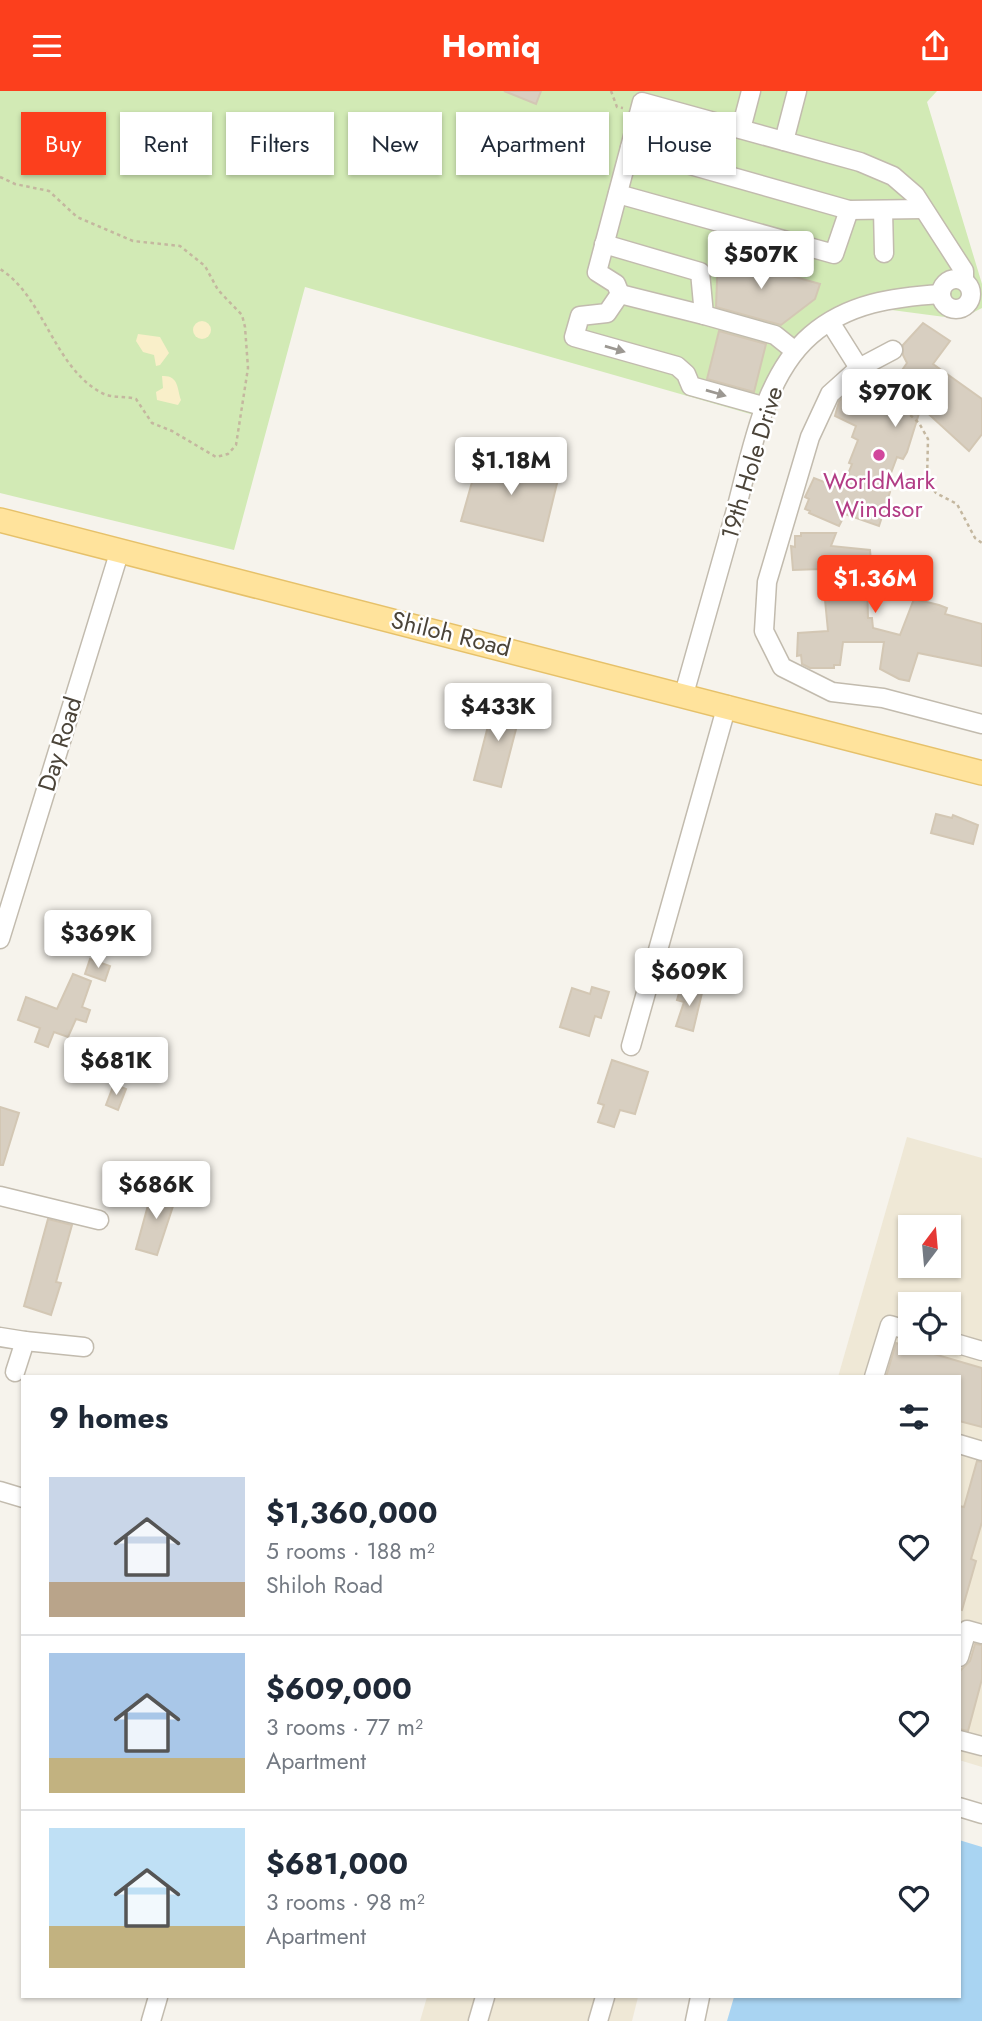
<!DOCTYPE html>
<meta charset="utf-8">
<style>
body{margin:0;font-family:Jost,sans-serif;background:#f2f2f3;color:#1f2937;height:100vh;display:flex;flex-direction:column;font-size:26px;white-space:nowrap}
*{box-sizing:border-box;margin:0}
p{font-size:23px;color:#747a83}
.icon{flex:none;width:38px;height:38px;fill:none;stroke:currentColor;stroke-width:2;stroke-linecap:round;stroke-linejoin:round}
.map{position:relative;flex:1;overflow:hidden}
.details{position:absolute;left:21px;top:1284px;width:940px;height:623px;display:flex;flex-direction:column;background:#fff;border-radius:0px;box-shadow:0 2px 5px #0004}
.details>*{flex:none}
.banner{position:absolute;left:21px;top:21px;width:942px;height:63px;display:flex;gap:14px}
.needle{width:46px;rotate:16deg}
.controls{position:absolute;left:898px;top:1124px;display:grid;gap:14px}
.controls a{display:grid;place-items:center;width:63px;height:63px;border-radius:0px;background:#fff;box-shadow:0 2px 5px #0004;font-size:35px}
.price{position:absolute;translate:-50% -60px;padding:0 16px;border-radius:7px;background:#fff;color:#222;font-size:23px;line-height:46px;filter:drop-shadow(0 2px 4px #0008)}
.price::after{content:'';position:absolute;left:50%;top:42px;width:21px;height:16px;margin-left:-10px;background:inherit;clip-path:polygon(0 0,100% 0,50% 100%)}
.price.active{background:#fc3f1d;color:#fff}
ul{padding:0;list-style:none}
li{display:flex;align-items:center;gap:21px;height:175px;padding:0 28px}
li+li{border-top:2px solid #e0e1e3}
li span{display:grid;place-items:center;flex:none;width:196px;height:140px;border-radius:0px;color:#555}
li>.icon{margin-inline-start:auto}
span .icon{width:84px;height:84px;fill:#fffc;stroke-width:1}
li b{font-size:30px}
h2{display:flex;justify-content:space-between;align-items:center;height:84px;padding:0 28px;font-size:30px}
.pill{padding:0 24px;border-radius:0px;background:#fff;box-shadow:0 2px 5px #0004;font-size:24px;line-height:63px}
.pill.active{background:#fc3f1d;color:#fff}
header{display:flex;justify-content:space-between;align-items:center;height:91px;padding:0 28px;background:#fc3f1d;color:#fff;font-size:32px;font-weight:700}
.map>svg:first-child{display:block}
.education{fill:#efe8d6;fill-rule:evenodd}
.green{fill:#d2eab5}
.sand{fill:#f9efc9}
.water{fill:#a9d4f2}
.building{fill:#d8cfc1;stroke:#d3c7b4;stroke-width:2}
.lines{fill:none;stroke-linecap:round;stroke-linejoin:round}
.minor-casing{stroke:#c2bbae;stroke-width:21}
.major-casing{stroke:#e6c16a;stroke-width:26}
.path{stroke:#c4b79f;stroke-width:2.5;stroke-dasharray:3.5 3.5;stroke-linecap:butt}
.minor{stroke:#fff;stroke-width:18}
.major{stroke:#ffe39c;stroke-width:23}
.oneway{fill:#9c9892}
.hotel-dot{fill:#d1479c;stroke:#fff;stroke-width:2.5}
.labels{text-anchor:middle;stroke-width:5;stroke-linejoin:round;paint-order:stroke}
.street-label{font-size:24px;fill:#4b4439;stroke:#fff}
.hotel-label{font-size:24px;fill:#b23c85;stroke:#fff}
</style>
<header><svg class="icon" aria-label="menu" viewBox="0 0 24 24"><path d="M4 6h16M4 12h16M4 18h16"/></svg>Homiq<svg class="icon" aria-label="share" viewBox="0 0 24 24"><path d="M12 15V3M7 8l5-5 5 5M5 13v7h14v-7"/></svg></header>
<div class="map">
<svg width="982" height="1930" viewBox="0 0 982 1930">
<rect width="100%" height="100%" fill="#f6f3ec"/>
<g class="education">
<path d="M907,1046L982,1067V1676L959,1669V1286H838ZM910,1136H948V1174H910ZM910,1213H948V1251H910Z"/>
<polygon points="427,1906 638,1906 632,1930 420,1930"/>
</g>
<polygon class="green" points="0,0 937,0 927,11 982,193 982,217 960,228 846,213 754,324 305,196 234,459 0,402"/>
<g class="sand">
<circle cx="202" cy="239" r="9"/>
<polygon points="138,243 160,246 169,262 160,274 156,275 154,264 143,261 136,250"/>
<path d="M162,285C179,284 177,298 181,309L178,314L157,309L156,301L163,297Z"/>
</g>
<polygon class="water" points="959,1749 982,1756 982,1930 727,1930 734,1906 959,1906"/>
<g class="building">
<polygon points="504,0 541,0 536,13"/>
<polygon points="718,164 820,193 815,208 781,234 716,216"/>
<polygon points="923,232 950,250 933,273 982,308 982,343 969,360 921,316 907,361 903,368 897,366 885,398 890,401 879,435 845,423 839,435 809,422 810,420 805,418 809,408 805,406 814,387 842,398 852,373 849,372 858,349 852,346 856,335 835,325 839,310 855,296 883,306 907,272 903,264 903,254"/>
<polygon points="719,240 766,253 754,301 707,288"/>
<polygon points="480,363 560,380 543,450 461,430"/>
<polygon points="801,442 836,442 831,455 870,459 872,483 872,492 867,492 868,527 872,527 873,537 900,544 914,508 939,514 947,517 945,523 982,533 982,575 918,562 909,590 899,588 880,578 884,551 843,551 840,574 834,574 834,577 810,577 802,573 801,564 797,565 798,542 828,540 822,478 793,479 791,455 795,456 795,445 801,445"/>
<polygon points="495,608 522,615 501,696 474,689"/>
<polygon points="936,723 952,727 953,724 978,734 973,753 931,742"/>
<polygon points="90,868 110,875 105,890 85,883"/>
<polygon points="73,883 91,890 82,916 90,919 86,931 76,928 68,946 54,941 48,956 35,951 40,937 18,929 26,906 57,918"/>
<polygon points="681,895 702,902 693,940 676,935 684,911 677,909"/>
<polygon points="592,896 609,901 601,927 595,925 589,945 560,936 572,897 590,903"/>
<polygon points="612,969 648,981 635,1023 620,1019 614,1036 598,1031 604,1014 598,1012"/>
<polygon points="114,993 126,998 118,1019 106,1014"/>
<polygon points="0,1016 19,1022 3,1074 0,1074"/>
<polygon points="153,1096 177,1103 157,1164 136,1158"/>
<polygon points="48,1128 72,1134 56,1191 61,1192 51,1224 24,1215"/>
<polygon points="896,1252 982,1277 982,1336 959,1330 959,1286 886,1286"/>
<polygon points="977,1370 982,1371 982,1431 971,1468 976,1470 962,1519 959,1518 959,1415 964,1416"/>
<polygon points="975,1553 982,1554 982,1588 968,1640 959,1638 959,1581 970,1570"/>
</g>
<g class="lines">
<defs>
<g id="minor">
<polyline points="741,38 751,0"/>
<polyline points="784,50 797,0"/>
<polyline points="630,57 849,119 923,118"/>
<polyline points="618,103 834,163 849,119"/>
<polyline points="883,119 884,162"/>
<polyline points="604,153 700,181 704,224 775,244 795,260"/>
<circle cx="956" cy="203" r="15"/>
<polyline points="620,203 704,224"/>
<polyline points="830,231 859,277"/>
<polyline points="893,259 859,277 830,303 810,346 767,491 764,540 782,576 832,601 883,607 982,633"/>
<polyline points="766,316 691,295 686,283 677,275 574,246 580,225 607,222 620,203 616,193 597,181 642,11 860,71 893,85 915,104 964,180 964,190"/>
<path d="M684,603C700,546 716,490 732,433C750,372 760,288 811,244C848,212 894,206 941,203"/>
<polyline points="0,848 120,459"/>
<polyline points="631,955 727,614"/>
<polyline points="0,1105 99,1129"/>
<polyline points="0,1246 25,1250"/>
<polyline points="948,1250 982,1260"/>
<polyline points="15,1281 25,1250 84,1256"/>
<polyline points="874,1286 890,1234 910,1240"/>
<polyline points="959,1353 982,1360"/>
<polyline points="0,1400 23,1407"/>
<polyline points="959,1566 967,1539 982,1543"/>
<polyline points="959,1649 982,1655"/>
<polyline points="959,1716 982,1723"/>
<polyline points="151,1930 158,1906"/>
<polyline points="478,1930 485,1906"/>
<polyline points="598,1930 605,1906"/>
<polyline points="695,1930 700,1906"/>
</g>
<polyline id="major" points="0,429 982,682"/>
</defs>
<use href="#minor" class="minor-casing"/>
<use href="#major" class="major-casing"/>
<g class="path">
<polyline points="611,0 617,16 623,17"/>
<path d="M0,86L15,93L49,100L77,126L133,150L180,155L205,175L218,199L242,224L245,236L248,277L236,354L228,363L216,366L172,340L152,332L136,308C126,305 114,307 104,303C54,279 45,206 0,178"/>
<polyline points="879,296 919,332 928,348 927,390 936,402 957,413 975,447 982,452"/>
</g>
<use href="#minor" class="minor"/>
<use href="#major" class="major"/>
</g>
<defs><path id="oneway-solid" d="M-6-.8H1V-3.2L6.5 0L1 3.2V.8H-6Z" transform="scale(1.75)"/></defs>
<g class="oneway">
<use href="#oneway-solid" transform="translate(615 258) rotate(16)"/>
<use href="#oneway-solid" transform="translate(716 302) rotate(16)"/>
</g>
<circle class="hotel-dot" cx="879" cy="364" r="7"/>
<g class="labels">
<g class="street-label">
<text transform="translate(752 372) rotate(-73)" y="8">19th Hole Drive</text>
<text transform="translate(451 543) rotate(14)" y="8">Shiloh Road</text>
<text transform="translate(60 653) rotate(-73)" y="8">Day Road</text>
</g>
<g class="hotel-label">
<text x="879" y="398">WorldMark<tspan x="879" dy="28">Windsor</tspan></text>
</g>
</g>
</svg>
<div class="controls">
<a><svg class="needle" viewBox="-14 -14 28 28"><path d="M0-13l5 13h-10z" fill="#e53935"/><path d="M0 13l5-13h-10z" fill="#747a83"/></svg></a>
<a><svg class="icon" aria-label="locate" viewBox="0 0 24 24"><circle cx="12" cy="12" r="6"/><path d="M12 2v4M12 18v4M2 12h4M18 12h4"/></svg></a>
</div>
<b class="price" style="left:761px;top:200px">$507K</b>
<b class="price" style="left:895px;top:338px">$970K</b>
<b class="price" style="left:511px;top:406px">$1.18M</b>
<b class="price active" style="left:875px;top:524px">$1.36M</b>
<b class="price" style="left:498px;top:652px">$433K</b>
<b class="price" style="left:98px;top:879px">$369K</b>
<b class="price" style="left:689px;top:917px">$609K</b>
<b class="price" style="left:116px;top:1006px">$681K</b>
<b class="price" style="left:156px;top:1130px">$686K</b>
<div class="banner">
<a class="pill active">Buy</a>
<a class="pill">Rent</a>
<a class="pill">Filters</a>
<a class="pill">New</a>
<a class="pill">Apartment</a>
<a class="pill">House</a>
</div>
<section class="details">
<h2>9 homes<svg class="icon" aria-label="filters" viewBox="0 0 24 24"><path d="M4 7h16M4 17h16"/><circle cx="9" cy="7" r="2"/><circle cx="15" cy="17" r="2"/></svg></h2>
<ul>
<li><span style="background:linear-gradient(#c9d6e8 75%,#b9a48a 0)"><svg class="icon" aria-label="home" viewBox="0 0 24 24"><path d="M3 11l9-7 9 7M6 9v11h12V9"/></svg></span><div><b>$1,360,000</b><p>5 rooms · 188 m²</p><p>Shiloh Road</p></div><svg class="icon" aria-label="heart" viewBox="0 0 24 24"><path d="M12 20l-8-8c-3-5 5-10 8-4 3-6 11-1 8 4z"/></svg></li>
<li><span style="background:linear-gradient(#a9c7e8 75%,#c2b280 0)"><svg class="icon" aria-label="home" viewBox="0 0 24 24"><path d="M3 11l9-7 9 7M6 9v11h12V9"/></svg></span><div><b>$609,000</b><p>3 rooms · 77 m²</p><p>Apartment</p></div><svg class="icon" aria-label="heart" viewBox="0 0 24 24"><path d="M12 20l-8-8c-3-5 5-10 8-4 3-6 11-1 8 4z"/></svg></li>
<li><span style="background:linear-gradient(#bfe0f5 70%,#c2b280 0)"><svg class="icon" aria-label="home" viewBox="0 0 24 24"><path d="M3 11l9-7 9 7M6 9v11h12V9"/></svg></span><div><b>$681,000</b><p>3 rooms · 98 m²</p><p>Apartment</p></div><svg class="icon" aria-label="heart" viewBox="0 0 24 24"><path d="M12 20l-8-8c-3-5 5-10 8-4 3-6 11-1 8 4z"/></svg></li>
</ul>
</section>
</div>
